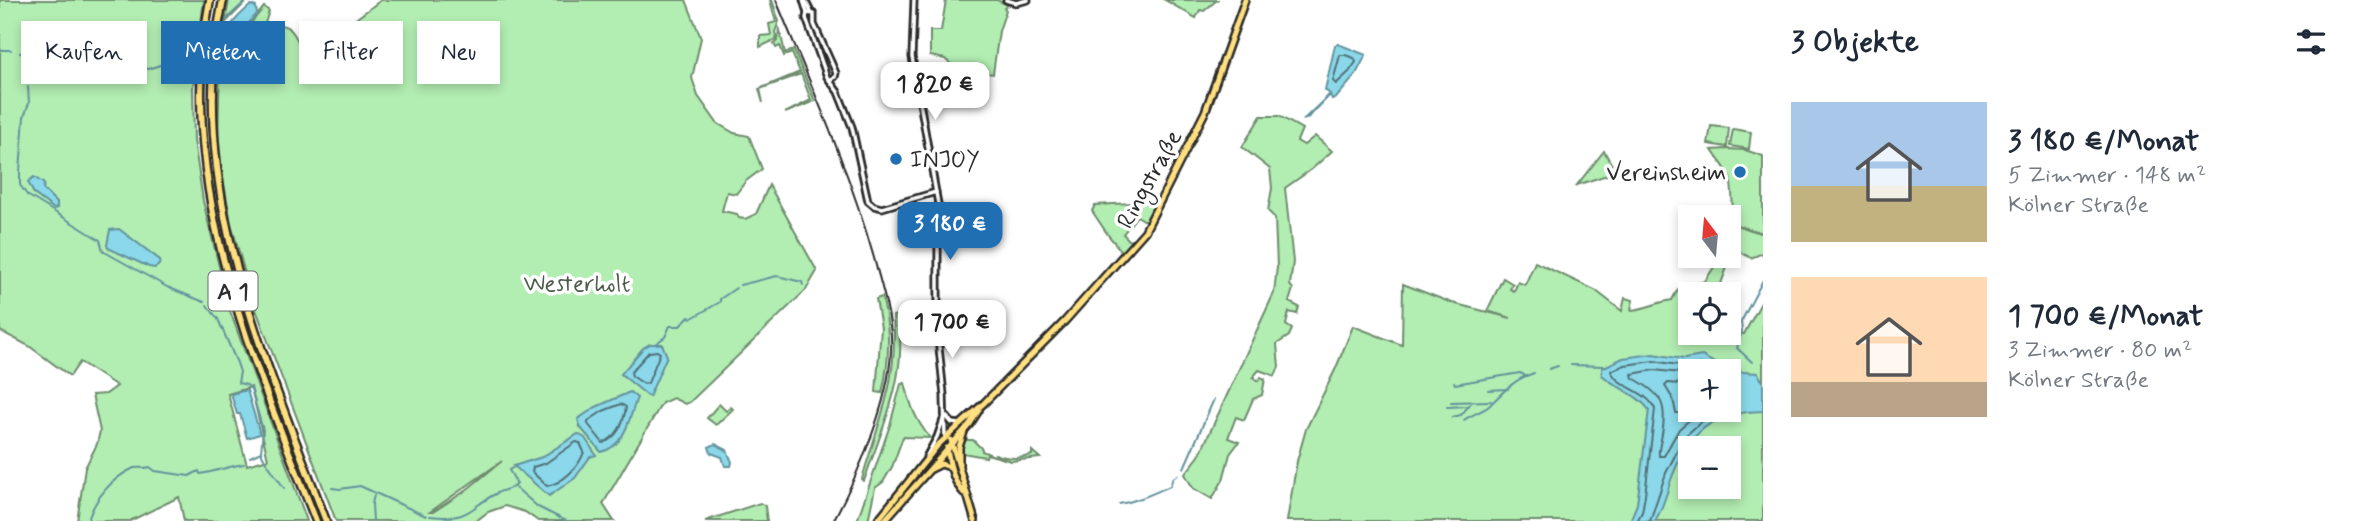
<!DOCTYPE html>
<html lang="de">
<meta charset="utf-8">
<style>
body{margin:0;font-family:Mynerve,sans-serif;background:#f2f2f3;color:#1f2937;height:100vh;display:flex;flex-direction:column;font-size:26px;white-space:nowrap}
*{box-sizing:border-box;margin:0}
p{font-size:23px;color:#747a83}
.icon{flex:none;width:38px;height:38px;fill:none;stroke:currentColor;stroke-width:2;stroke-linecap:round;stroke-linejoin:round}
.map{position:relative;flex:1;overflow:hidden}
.panel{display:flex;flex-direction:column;background:#fff;width:595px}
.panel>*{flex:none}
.top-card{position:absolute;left:21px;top:21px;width:665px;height:63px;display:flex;gap:14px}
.needle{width:46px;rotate:344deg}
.tools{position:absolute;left:1678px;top:205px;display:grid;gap:14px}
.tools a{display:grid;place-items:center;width:63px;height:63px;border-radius:0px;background:#fff;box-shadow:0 4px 10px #0003;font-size:35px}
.price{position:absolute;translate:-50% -60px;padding:0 16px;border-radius:14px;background:#fff;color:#222;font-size:23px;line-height:46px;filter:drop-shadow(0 2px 4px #0008)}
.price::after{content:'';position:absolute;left:50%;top:42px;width:21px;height:16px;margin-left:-10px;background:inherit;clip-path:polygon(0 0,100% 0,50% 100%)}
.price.selected{background:#1f6fb2;color:#fff}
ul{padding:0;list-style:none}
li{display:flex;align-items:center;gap:21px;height:175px;padding:0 28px}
li span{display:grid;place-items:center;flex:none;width:196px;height:140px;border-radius:0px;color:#555}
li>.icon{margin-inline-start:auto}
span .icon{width:84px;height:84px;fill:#fffc;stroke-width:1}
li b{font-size:30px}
h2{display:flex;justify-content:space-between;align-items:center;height:84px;padding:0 28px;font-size:30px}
.chip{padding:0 24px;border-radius:0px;background:#fff;box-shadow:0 4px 10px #0003;font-size:24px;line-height:63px}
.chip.selected{background:#1f6fb2;color:#fff}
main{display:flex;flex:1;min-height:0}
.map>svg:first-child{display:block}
.green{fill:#b2edb2;stroke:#6e8c6e;stroke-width:2;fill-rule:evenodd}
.water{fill:#8ad8e9;stroke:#64939d;stroke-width:2}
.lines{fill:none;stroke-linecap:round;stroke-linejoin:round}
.shore{stroke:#517077;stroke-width:2}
.stream{stroke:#64939d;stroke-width:2}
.tertiary-casing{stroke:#2b2b2b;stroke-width:9}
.primary-casing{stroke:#2b2b2b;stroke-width:10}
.motorway-casing{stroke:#2b2b2b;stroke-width:11}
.tertiary{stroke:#fff;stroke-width:3.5}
.primary{stroke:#ffdf80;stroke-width:5}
.motorway{stroke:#ffdf80;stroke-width:6}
.rail{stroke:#2b2b2b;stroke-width:2}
.poi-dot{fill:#1f6fb2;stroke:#fff;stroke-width:2.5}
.labels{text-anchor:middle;stroke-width:7;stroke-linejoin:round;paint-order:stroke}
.shield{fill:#fff;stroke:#6b6b6b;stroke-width:2}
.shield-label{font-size:23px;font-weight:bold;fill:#2b2b2b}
.poi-label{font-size:24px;fill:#2b2b2b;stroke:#fff;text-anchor:start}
.street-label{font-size:24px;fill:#2b2b2b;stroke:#fff}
.park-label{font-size:24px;fill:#4d5c4d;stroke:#fff}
</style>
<main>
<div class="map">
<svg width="1763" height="521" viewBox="0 0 1763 521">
<rect width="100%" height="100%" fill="#fff"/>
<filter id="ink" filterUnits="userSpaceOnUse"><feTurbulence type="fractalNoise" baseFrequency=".0143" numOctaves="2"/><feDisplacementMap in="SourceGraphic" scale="14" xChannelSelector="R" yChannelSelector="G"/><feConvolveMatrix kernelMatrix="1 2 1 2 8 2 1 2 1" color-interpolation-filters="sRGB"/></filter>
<g filter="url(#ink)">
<g class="green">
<path d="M0,0H204L193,87L194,140L203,201L230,311L307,521H184L179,497L130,521H77L85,468L97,444L100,431L92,395L106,394L117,386L80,362L70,376L29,346L0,331ZM91,58L108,59L128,64L120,69L105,71L103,75H85V73H81L80,77H61L59,75L60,70L64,68L83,69L85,62ZM251,387L268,459L247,465L228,394Z"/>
<polygon points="229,0 248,0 225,23"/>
<path d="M381,0H686L701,38L692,78L698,96L717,123L734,133L749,136L762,169L746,181L736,194L727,192L722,211L737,214L739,218L745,219L756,214L769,185L817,271L806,290L690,402L685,404L673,398L662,403L603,504L614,521H538L525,512L505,506L488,512L476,521H336L252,299L231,223L223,178L218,143L220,61L264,7L269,11L265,23C290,24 291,27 302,49L353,21ZM502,461L465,491L433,512H430Z"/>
<polygon points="770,0 772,0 779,21 775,32 777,39 760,47 760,36 771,35 769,24 776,22"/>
<polygon points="946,0 997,0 1008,5 1004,8 1006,10 999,31 993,74 956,69 945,59 930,56 930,31 941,31"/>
<polygon points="1165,0 1217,0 1204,11 1200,10 1196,18"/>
<polygon points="779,27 785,53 794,50 815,101 785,113 811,100 801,74 760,89 763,103 759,89 800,72 792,53 784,56 780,46 776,48 774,44 778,40"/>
<polygon points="1261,116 1279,116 1302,129 1297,141 1304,145 1315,136 1332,151 1312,169 1285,188 1293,262 1290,285 1293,289 1289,302 1299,307 1297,314 1289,312 1286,325 1292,329 1289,336 1277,344 1279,367 1275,376 1259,370 1253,377 1258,381 1261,377 1265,379 1262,395 1253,399 1244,420 1236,417 1228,438 1239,442 1230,454 1223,480 1212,499 1193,488 1185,474 1199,456 1274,293 1277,267 1275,218 1268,211 1272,188 1270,169 1242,147"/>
<polygon points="1711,126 1729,128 1727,147 1708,144"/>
<polygon points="1733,129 1751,132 1749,149 1730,146"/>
<path d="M1727,149L1745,150L1763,156V233L1733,224L1763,234V253L1751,258L1738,251L1733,252L1717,294H1690V332L1744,334L1763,299V521H1287L1297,461L1306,429L1336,368L1353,326L1402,345L1403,284L1452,303L1511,318L1487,311L1503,278L1513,284L1510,289L1514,291L1518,282L1525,285L1535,262L1595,290L1622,311L1625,298L1633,300L1631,310C1647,309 1657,302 1672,300L1678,289L1705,281L1716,264L1714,256H1729V222L1733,223C1732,211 1734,183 1728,173C1724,166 1717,158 1712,150ZM1690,371H1729V410H1690ZM1690,448H1729V486H1690Z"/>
<polygon points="1604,151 1616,172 1577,185"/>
<polygon points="1151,202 1154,207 1147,222 1137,216 1123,234 1131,242 1122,252 1108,235 1092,211 1095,205"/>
<path d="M882,297C891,330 890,360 882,393L876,392L881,328L876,299Z"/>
<path d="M897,315C910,372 882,428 864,481L862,479C879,420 899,380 893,316Z"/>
<path d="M905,383C911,407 915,419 930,438L903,437L892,467L883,482L875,488L868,521H857L890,425L901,384Z"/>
<polygon points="719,404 726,411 731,407 733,409 716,425 707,418"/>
<path d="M964,440H973L982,449V451L994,456L995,454C1008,459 1021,459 1032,455V451L1040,458L1011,461L987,454L986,457L962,453Z"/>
<polygon points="760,503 765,506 767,521 705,521"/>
</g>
<g class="water">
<path d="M251,5L256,7L257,14L220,55C223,32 233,20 251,5Z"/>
<polygon points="1338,44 1366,55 1355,76 1336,98 1332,99 1330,95 1308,118 1303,120 1330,94 1325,90 1335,45"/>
<polygon points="191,47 190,64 171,70 171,52"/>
<polygon points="34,177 44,184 43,189 57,203 57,208 54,209 34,194 28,182"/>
<polygon points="119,229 160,260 159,265 155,268 149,267 108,248 107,245 110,230"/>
<polygon points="650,344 662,344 667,356 649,397 621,374 643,348"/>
<path d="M1653,354L1684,359L1702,356L1729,371H1690V410H1729V371L1758,373L1763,383V411C1712,412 1688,432 1671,480C1666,495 1663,508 1655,521H1630L1637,504L1649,410C1638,394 1616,388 1602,375V368L1623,358Z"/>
<polygon points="247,390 260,434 247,438 240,414 237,414 231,394"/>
<path d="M630,392L637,398C629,418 626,446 601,452L580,427L578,419L596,407Z"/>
<polygon points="578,434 585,438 596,455 590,457 575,478 549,496 514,466 542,457"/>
<polygon points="715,444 727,450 732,462 731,466 725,466 722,457 711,453 709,447"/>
</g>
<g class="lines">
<g class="shore">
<polygon points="1345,55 1354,58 1356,62 1349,72 1336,84 1333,81 1340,55"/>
<polygon points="657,351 660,353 648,383 644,384 632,376 631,372 649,352"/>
<path d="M1690,374L1654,370L1632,374L1633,378C1660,393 1668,402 1662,434C1661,441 1658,449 1659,456H1664L1679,429L1701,410"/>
<polyline points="1690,385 1668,383 1665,386 1673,399 1676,413 1680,413 1690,404"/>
<path d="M621,404L626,407C624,422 618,437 603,443L588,424V421L603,411Z"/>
<path d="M576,442L580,443L584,452C579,467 563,483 547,486L532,472L533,467L546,463Z"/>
<path d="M1637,521L1642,512L1645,495L1655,409C1647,390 1618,388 1611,371L1625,365L1654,361L1684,366L1701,364L1712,371"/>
<polyline points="1650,521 1666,473 1685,436 1707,417 1722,410"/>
</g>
<g class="stream">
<polyline points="223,22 247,0"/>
<polyline points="191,48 202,44"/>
<polyline points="0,50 11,50"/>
<path d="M20,53C34,48 49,63 63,65C69,66 75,66 81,65V78L128,67L134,70L139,67L148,69L169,62"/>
<polyline points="21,53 30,61 32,80 28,82"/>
<polyline points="28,87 29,103 24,117 20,171 20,185 27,195 100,240 103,251 167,287 204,302"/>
<polyline points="740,285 777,276 802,282 803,285"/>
<polyline points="207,305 218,319 237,363 240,372 238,383 247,385 251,389 263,430 261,452 264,458"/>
<polyline points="655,344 665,337 670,326 680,326 688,317 692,318 720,302 720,299 736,288"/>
<polyline points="1752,362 1737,348 1742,331 1741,322 1763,280"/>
<polyline points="1571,365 1604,366"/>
<polyline points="1549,369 1558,366"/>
<polyline points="1454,382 1455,384 1520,373 1524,375"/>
<polyline points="1488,390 1508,389"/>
<polyline points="1451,402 1491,401"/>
<polyline points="1447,407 1467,406"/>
<polyline points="1452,417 1461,415 1470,404"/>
<path d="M1464,420C1471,415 1483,411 1489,406C1503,392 1514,379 1534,373"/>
<polyline points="250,457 261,452"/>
<polyline points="265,460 284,488"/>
<polyline points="1184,468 1214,399"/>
<polyline points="515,487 538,507 560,518"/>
<polyline points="332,488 340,489 360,486 426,516"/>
<path d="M1119,504C1138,501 1154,493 1170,486L1173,478L1178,475"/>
<path d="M430,516C470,521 467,509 497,493C504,489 511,490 517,484L509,470L514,467"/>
<polyline points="562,519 567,521"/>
<path d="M88,521C94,499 113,477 134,468C139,467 145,469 150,467L155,471L189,476L199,471L200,474C215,472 229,466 244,464"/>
<polyline points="373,521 372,504 374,495"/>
</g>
<defs>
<g id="tertiary">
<polyline points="803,0 807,13 806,18 827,77 838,92 852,127 868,201 874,206 882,208 936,192"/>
<polyline points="805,0 811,12"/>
<polyline points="914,0 912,57 938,204 938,338 944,395 945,438"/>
<polyline points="1006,0 1016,3 1028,0"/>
<polyline points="807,13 814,14 814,24 836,73 835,77 831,79"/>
<polyline points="946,416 952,423 960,424"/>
<polyline points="926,457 937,437 943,420"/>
</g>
<g id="primary">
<polyline points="951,440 975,521"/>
<path d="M947,448C949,462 954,483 964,493"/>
<polyline points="959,464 959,447 964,432"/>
<polyline points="931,469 941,464 950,467"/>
<polyline points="877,521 938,445 984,403 1065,321 1145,231 1205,112 1245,0"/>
<polyline points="884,521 970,424 979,410"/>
</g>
<g id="motorway">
<path d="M210,0C174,181 251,355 316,521"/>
<path d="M223,0C184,182 263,354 326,521"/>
</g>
</defs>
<use href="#tertiary" class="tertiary-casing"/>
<use href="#primary" class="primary-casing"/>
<use href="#motorway" class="motorway-casing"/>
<use href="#tertiary" class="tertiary"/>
<use href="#primary" class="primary"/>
<use href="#motorway" class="motorway"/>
<path class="rail" d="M776,0C811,85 849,169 874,258C882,289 893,319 891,351C889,403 858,475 833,521"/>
</g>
</g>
<g class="poi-dot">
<circle cx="896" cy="159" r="7"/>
<circle cx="1740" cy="172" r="7"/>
</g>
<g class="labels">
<rect class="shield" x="208.5" y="271.5" width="49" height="39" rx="5"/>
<g class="shield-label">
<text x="233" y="299">A 1</text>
</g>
<g class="poi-label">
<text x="910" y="167">INJOY</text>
<text x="1726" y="180" text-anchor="end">Vereinsheim</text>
</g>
<g class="street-label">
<text transform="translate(1149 179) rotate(-61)" y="8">Ringstraße</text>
</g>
<g class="park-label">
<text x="577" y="291">Westerholt</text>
</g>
</g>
</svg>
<div class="tools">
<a><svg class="needle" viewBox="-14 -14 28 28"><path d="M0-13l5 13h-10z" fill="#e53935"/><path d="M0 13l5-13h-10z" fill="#747a83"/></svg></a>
<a><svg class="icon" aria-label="locate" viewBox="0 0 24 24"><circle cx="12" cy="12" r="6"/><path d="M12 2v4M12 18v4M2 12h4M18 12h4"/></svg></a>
<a>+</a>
<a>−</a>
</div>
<b class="price" style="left:935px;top:122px">1 820 €</b>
<b class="price selected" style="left:950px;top:262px">3 180 €</b>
<b class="price" style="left:952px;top:360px">1 700 €</b>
<div class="top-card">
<a class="chip">Kaufen</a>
<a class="chip selected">Mieten</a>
<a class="chip">Filter</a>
<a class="chip">Neu</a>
</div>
</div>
<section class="panel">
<h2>3 Objekte<svg class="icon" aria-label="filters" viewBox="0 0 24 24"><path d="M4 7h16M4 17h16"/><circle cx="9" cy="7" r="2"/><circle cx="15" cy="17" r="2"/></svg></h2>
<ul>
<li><span style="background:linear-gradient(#a9c7e8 60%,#c2b280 0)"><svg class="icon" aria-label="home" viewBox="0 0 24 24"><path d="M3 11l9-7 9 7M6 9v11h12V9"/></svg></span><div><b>3 180 €/Monat</b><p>5 Zimmer · 148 m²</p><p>Kölner Straße</p></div></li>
<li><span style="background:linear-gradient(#ffd9b3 75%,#b9a48a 0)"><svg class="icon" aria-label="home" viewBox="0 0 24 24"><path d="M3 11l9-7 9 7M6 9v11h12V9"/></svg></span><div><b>1 700 €/Monat</b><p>3 Zimmer · 80 m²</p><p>Kölner Straße</p></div></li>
</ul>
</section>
</main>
